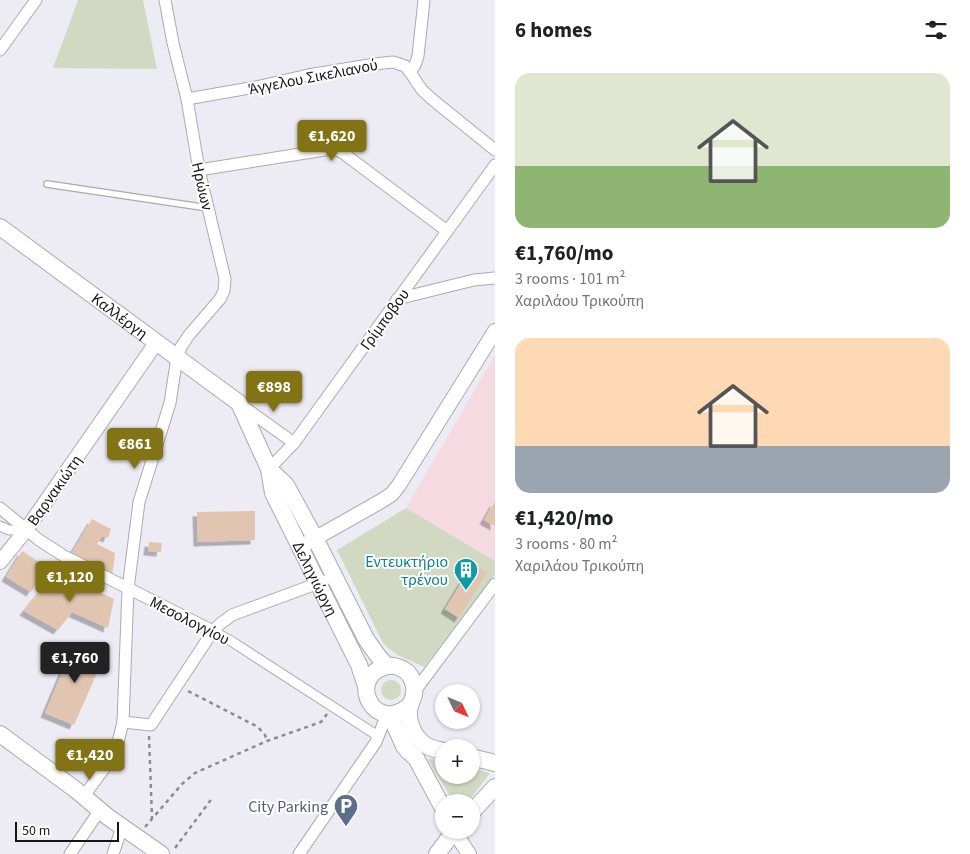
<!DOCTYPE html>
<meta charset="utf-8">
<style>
body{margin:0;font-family:"Source Sans 3",sans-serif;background:#f2f2f2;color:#202124;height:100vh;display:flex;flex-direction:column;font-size:19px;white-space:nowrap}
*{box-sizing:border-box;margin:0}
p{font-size:16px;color:#757577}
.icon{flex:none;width:28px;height:28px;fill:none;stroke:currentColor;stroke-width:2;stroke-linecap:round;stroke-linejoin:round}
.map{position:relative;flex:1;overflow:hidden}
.panel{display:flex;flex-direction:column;background:#fff;width:475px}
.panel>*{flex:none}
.needle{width:32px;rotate:133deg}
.fabs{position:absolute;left:435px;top:684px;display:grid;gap:10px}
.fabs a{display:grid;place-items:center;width:45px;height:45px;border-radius:50%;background:#fff;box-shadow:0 1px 4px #0004;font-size:25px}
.scale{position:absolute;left:15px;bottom:12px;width:104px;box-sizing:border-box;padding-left:5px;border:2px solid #161618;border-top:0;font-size:14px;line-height:18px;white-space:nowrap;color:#161618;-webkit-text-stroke:4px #fff;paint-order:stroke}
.price{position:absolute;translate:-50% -42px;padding:0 11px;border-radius:5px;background:#827415;color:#fff;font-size:16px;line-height:32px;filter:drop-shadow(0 1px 2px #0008)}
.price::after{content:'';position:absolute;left:50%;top:30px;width:15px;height:11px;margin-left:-8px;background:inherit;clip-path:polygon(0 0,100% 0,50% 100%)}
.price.selected{background:#222;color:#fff}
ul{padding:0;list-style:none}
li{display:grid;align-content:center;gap:10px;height:265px;padding:0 20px}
li span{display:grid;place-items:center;height:155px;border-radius:15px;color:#555}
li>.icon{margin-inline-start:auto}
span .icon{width:90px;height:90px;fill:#fffc;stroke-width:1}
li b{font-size:21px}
h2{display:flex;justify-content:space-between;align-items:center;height:60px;padding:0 20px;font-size:21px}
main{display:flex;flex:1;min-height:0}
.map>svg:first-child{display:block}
.education{fill:#f5dbe1}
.green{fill:#d1d9c3}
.building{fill:#e2c5b1;filter:url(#shadow)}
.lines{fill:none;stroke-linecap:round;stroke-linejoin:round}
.service-casing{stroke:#abaab1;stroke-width:8}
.pedestrian-casing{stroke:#abaab1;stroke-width:11}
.minor-casing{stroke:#abaab1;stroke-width:13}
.tertiary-casing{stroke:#abaab1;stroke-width:16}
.secondary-casing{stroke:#abaab1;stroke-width:18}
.path{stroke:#8c8b90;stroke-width:2.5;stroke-dasharray:4 4;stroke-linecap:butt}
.service{stroke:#fff;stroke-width:5.5}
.pedestrian{stroke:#fff;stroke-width:9}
.minor{stroke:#fff;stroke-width:11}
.tertiary{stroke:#fff;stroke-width:14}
.secondary{stroke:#fff;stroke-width:16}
.labels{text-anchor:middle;stroke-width:4;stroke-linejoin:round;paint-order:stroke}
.street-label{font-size:16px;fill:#161618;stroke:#fff}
.culture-label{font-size:16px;fill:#0d838f;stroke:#fff;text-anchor:end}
.service-label{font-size:16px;fill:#4e5e75;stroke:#fff;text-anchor:end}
</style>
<main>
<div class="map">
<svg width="495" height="854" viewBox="0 0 495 854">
<defs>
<filter id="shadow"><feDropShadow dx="-4.5" dy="4.5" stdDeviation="0" flood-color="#0004"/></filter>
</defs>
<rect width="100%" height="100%" fill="#edebf3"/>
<polygon class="education" points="495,355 495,561 406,508"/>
<g class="green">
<polygon points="78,0 143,0 157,69 53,68"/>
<path d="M406,508L495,561V574L424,667C409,659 394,656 383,643L337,550Z"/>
<circle cx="391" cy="690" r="10"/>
<polygon points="430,758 444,761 444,775 471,775 471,768 490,773 468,802 454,802 428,760"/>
</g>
<g class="building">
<polygon points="495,501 495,526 484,520"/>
<polygon points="255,511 255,540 198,542 197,512"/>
<polygon points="92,519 111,529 108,538 102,536 97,544 115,553 112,578 70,556"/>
<polygon points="149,542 162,543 161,552 148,551"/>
<polygon points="22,551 47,567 31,592 6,577"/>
<polygon points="473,563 487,572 459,618 445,609"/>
<polygon points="56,571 114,599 108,628 72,612 58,630 24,611"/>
<polygon points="75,642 105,655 74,725 45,713"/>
</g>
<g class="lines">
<defs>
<polyline id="service" points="47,184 208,208"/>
<g id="pedestrian">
<polyline points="0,526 9,530 26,530"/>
<polyline points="213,631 231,641 378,736"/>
</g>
<g id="minor">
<polyline points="0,50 36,0"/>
<polyline points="410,72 415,65 418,56 424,0"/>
<polyline points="187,99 256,87 308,75 375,64 393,62 405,66 410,72 422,90 433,100 495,150"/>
<polyline points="199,170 331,149 337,150 343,153 447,231"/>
<polyline points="397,299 474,280 495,278"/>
<polyline points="241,405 294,443"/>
<polyline points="269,469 294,443 495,165"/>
<polyline points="0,508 39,540 64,556 213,631"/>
<polyline points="415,691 495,584"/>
<polyline points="123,722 151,725 213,631 220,624 232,615 324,581"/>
<polyline points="84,796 111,759 117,746 123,722 128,589 139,502 170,403 177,357 181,347 189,335 220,299 224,291 225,279 199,170 187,99 173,43 165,0"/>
<polyline points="70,854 100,810"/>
<polyline points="113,854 122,827"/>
<polyline points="299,854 376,742 387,714"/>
</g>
<g id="tertiary">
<polyline points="300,547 383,500 392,494 399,485 495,331"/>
<polyline points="0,562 26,530 156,343"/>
<polyline points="454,831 469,854"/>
</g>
<g id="secondary">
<path id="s1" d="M0,227L239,403L269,469L273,493L359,665L366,686"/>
<polyline points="269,469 286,485 315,538 366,639 378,656 387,666"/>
<path d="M410,705C376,736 346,680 384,667C392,664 402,667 408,673C414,680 416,690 413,698C411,703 409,707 409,712C408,726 417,741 429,747C434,749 439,750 444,751"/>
<polyline points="390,715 404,746 408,751 416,758 444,810"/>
<polyline points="0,734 76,790 108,817 161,854"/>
<polyline points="471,757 495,763"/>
<polyline points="471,813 495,787"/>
<polyline points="437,854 455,830"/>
</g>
</defs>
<use href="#service" class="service-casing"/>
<use href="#pedestrian" class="pedestrian-casing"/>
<use href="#minor" class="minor-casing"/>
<use href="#tertiary" class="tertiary-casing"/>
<use href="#secondary" class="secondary-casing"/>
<g class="path">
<polyline points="188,691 258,727 265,735 267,741"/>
<polyline points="149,736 152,818"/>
<polyline points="145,827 182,784 195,773 267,741 321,722 327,714"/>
<polyline points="175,848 213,797"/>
</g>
<use href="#service" class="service"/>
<use href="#pedestrian" class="pedestrian"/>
<use href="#minor" class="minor"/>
<use href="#tertiary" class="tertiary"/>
<use href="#secondary" class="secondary"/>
</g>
<defs>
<symbol id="building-pin" viewBox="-11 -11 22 30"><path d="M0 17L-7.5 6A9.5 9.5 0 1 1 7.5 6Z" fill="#0f9aa8" stroke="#fff"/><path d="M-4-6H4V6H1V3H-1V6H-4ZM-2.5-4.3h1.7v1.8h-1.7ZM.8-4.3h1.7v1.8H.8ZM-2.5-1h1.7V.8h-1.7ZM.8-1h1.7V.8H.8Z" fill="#fff"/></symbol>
<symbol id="parking-pin" viewBox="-11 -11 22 30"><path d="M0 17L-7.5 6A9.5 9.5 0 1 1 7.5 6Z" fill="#5c6f8a" stroke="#fff"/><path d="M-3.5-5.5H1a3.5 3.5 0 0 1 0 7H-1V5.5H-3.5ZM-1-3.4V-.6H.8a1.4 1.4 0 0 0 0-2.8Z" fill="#fff"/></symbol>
</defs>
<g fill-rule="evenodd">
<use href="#building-pin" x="452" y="556" width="28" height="38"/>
<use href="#parking-pin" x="332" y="792" width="28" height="38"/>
</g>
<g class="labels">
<g class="street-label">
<text transform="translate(313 76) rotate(-11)" y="6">Άγγελου Σικελιανού</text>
<text transform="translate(203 186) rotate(77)" y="6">Ηρώων</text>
<text dy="6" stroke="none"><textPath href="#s1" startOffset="149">Καλλέργη</textPath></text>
<text transform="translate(384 319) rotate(-54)" y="6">Γρίμποβου</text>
<text transform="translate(54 490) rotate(-55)" y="6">Βαρνακιώτη</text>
<text dy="6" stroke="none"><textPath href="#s1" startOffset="489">Δεληγιώργη</textPath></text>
<text transform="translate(190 620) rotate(27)" y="6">Μεσολογγίου</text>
</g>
<g class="culture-label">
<text x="448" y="567">Εντευκτήριο<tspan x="448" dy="18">τρένου</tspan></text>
</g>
<g class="service-label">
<text x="328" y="812">City Parking</text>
</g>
</g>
</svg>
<div class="fabs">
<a><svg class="needle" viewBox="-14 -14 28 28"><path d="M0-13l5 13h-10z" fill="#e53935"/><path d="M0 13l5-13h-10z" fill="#757577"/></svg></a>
<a>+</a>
<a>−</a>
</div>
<div class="scale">50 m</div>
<b class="price" style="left:332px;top:162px">€1,620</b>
<b class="price" style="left:274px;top:413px">€898</b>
<b class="price" style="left:135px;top:470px">€861</b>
<b class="price" style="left:70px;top:603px">€1,120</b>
<b class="price selected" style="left:75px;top:684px">€1,760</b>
<b class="price" style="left:90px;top:781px">€1,420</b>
</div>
<section class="panel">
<h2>6 homes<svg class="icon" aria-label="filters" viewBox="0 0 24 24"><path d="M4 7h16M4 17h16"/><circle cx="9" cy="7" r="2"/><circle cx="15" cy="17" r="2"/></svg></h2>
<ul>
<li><span style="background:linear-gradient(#dfe7d0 60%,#8fb573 0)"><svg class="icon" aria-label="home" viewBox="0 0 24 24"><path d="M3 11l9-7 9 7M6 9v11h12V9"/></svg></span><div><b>€1,760/mo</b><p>3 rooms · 101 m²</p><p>Χαριλάου Τρικούπη</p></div></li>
<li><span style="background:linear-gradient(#ffd9b3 70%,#9aa5b1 0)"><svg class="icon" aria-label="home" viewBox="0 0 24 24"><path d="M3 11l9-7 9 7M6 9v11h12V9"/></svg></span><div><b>€1,420/mo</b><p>3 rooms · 80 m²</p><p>Χαριλάου Τρικούπη</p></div></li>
</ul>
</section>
</main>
